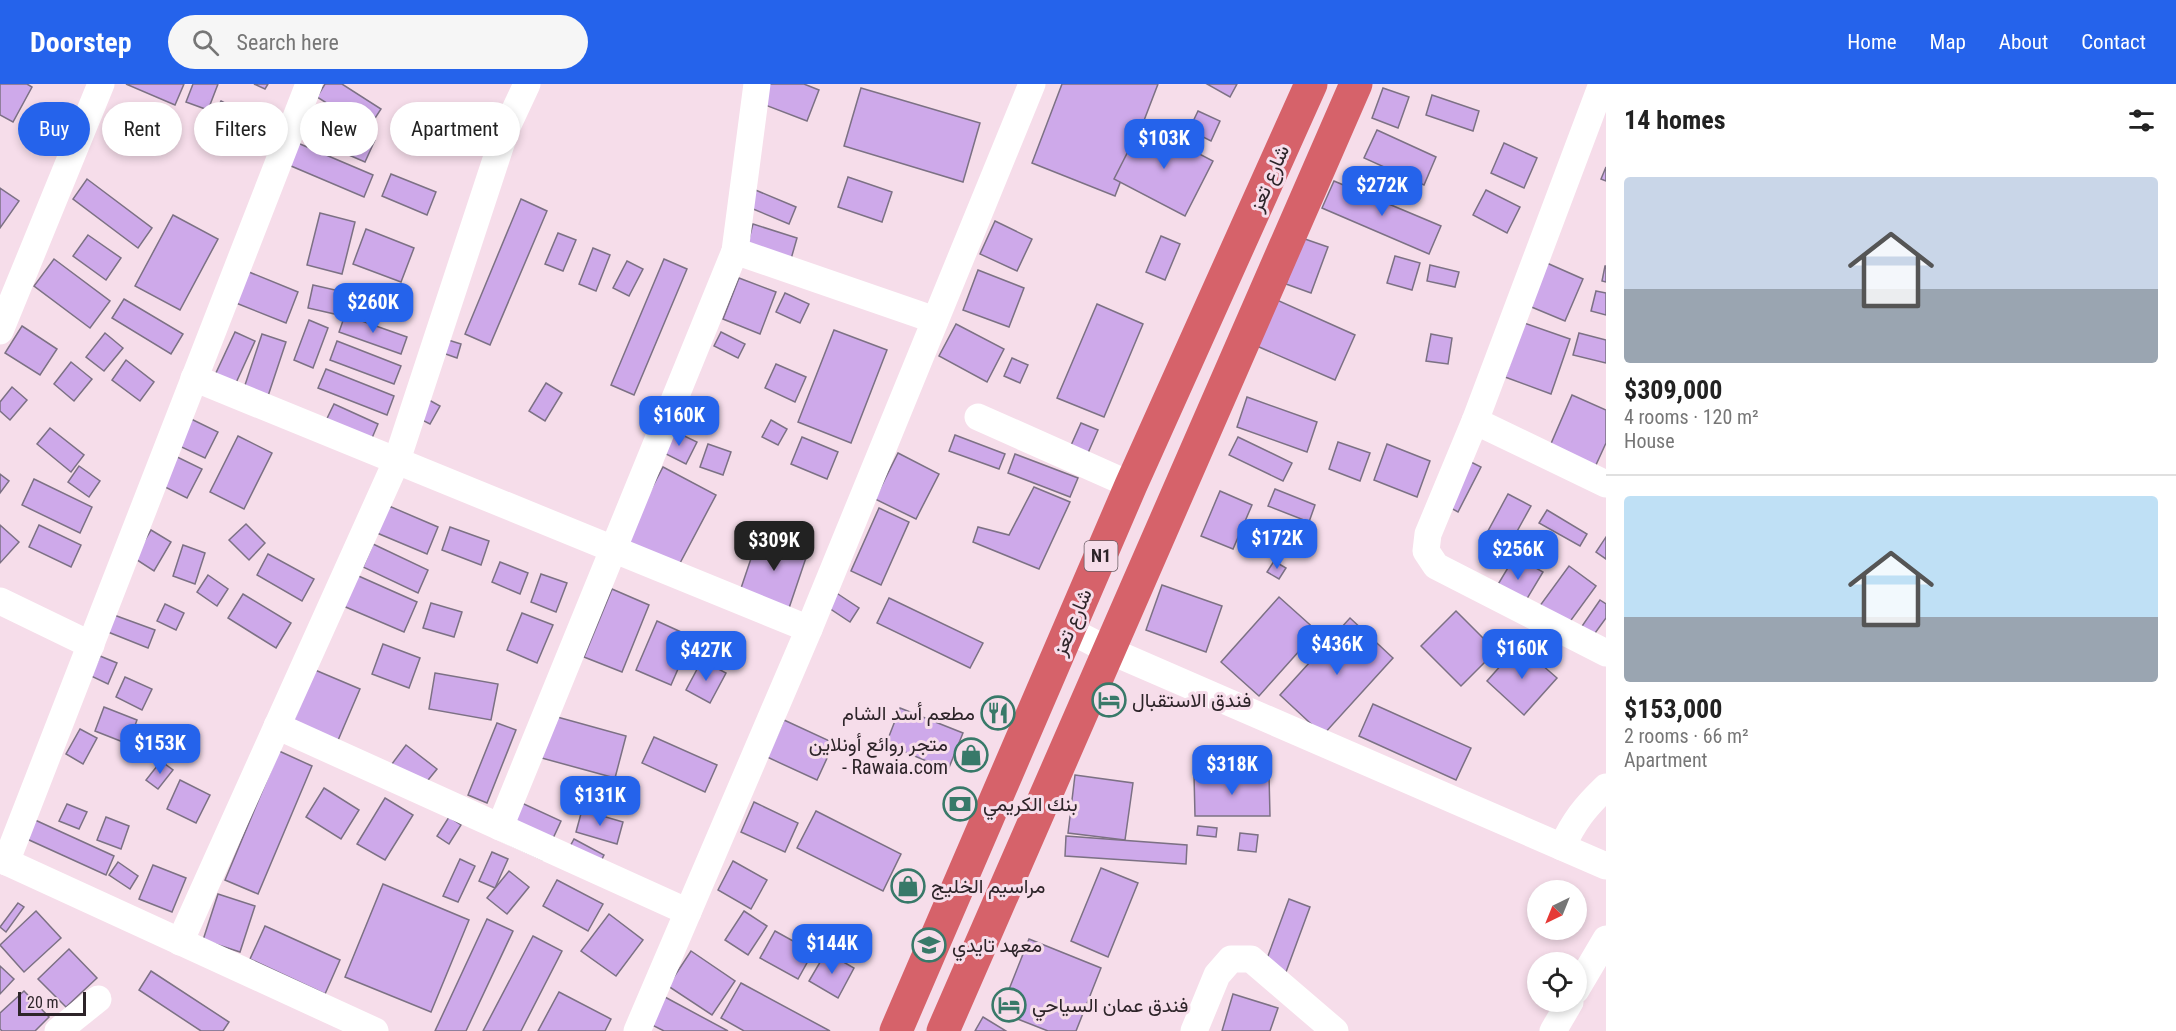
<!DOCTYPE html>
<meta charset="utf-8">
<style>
body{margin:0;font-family:"Roboto Condensed",Vazirmatn,sans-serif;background:#f6f6f6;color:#222;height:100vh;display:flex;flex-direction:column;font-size:22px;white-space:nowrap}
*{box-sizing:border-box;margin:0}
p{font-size:20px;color:#767676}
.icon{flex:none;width:33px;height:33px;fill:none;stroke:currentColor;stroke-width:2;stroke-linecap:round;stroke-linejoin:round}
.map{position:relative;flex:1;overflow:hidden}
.details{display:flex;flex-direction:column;background:#fff;width:570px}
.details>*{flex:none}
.hud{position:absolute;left:18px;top:18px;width:570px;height:54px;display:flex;gap:12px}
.needle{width:39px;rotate:223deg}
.controls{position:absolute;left:1527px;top:796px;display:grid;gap:12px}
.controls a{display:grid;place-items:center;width:60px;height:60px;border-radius:50%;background:#fff;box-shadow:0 3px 9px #0003;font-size:30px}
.scale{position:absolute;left:18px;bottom:15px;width:68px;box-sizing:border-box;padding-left:6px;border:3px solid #2d2429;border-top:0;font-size:16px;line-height:21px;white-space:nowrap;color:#2d2429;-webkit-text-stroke:4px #f6ddea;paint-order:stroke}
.price{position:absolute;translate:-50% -51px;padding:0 14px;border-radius:12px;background:#2563eb;color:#fff;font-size:20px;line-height:39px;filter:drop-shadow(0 2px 3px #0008)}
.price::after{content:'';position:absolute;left:50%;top:36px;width:18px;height:14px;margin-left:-9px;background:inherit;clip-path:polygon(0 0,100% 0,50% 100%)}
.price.active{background:#222;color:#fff}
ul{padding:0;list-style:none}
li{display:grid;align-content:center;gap:12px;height:318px;padding:0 18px}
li+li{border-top:2px solid #e0e0e0}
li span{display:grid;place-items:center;height:186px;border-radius:6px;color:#555}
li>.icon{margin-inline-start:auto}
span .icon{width:108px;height:108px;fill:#fffc;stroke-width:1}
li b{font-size:26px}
h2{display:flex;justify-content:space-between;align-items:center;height:72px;padding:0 18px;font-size:26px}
.pill{padding:0 21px;border-radius:27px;background:#fff;box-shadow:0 3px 9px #0003;font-size:21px;line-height:54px}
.pill.active{background:#2563eb;color:#fff}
header{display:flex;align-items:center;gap:36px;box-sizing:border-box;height:84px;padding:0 30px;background:#2563eb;color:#fff}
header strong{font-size:28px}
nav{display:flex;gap:33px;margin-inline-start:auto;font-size:21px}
.search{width:420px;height:54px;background:#f6f6f6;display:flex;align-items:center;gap:15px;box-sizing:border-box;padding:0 21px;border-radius:33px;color:#767676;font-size:22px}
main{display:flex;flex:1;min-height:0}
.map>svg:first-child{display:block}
.building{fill:#cea9ea;stroke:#7c7184;stroke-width:1.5}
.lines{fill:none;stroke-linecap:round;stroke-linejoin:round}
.minor{stroke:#fff;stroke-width:27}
.highway{stroke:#d6626a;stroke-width:33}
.labels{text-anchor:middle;stroke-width:6;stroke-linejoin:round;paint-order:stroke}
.shield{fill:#f6ddea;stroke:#695c63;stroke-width:1.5}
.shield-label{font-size:18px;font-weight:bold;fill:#2d2429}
.street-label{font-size:20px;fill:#2d2429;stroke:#f6ddea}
.poi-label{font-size:20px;fill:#2d2429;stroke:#f6ddea;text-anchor:start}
</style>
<header>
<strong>Doorstep</strong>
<div class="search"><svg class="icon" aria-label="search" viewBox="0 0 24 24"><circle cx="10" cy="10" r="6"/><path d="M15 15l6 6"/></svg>Search here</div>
<nav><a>Home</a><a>Map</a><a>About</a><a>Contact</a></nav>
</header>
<main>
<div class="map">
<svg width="1606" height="947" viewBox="0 0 1606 947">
<rect width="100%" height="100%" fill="#f6ddea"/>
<g class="building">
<polygon points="0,0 27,0 32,3 13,38 0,31"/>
<polygon points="126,0 184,0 175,21"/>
<polygon points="193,0 218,0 208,26 186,18"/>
<polygon points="254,0 268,0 265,5"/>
<polygon points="325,0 342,0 381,25 368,45 317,13"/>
<polygon points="758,0 804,0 819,6 807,37 752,16"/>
<polygon points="1062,0 1158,0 1115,112 1032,79"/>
<polygon points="1207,0 1237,0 1230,13"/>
<polygon points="861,4 980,39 963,98 844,62"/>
<polygon points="1383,4 1409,13 1398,44 1372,34"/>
<polygon points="1432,11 1479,27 1473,47 1426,31"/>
<polygon points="221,17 254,35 235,70 202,53"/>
<polygon points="133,19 171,50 154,71 116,40"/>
<polygon points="308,27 375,56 365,78 298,49"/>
<polygon points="1198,27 1220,37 1211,57 1189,46"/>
<polygon points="1142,40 1213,77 1185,132 1114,95"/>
<polygon points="1377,46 1436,73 1424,101 1364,74"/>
<polygon points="293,57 373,91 364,113 284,79"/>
<polygon points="1504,59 1537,74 1524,104 1491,89"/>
<polygon points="1606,83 1606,97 1601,95"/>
<polygon points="391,90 436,108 427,131 382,112"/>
<polygon points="848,93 892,108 882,138 838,123"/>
<polygon points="87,95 152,144 138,164 73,115"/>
<polygon points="1334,97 1441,142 1429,170 1322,124"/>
<polygon points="0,104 19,117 0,144"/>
<polygon points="753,105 796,123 789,140 746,122"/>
<polygon points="1486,106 1520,123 1507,149 1473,131"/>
<polygon points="521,115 547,127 490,261 465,250"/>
<polygon points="320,129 355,138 342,190 307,181"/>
<polygon points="173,131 218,155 180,226 135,202"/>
<polygon points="995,137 1032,155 1017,187 980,170"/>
<polygon points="753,140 797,154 791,175 747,162"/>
<polygon points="366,145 414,164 401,198 353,180"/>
<polygon points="558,149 576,156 563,187 545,180"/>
<polygon points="88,151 121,174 106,196 73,172"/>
<polygon points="1161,152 1180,160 1165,196 1146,188"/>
<polygon points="1302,154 1328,163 1311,209 1286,200"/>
<polygon points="593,164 610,171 596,207 579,200"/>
<polygon points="1395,172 1420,179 1412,206 1387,199"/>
<polygon points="54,175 110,217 90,244 34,202"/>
<polygon points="664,175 687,185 634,311 611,301"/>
<polygon points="1540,176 1583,195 1565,237 1522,219"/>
<polygon points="627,177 643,185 629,212 613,204"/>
<polygon points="1430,181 1459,188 1455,203 1427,197"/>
<polygon points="1605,182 1606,182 1606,198 1602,197"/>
<polygon points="978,186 1024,204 1009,243 963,226"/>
<polygon points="249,188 298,208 286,239 236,219"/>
<polygon points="739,194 776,208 760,250 723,235"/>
<polygon points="313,201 344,208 339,231 308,224"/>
<polygon points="360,202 394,216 387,235 352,222"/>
<polygon points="1596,207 1606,209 1606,231 1591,227"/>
<polygon points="785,209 809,220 800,239 776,228"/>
<polygon points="1270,213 1355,251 1335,296 1250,259"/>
<polygon points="124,215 183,250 171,270 112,234"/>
<polygon points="1097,220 1143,240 1104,333 1057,314"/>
<polygon points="345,231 407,253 401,270 339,248"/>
<polygon points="309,236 328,244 313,284 294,276"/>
<polygon points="1524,239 1570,255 1551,310 1505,293"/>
<polygon points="956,240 1004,265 987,298 939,272"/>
<polygon points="22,242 57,265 40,291 5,269"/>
<polygon points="834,246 887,266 851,359 798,338"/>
<polygon points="235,248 255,257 235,301 215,291"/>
<polygon points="721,248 745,260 738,274 714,262"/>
<polygon points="105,249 123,264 104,287 86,273"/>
<polygon points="1579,249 1606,256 1606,279 1573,271"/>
<polygon points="262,250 286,258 267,315 243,307"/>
<polygon points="1431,250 1452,254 1448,280 1426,277"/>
<polygon points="445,255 461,260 457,274 440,268"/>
<polygon points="337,257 401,282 394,300 330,276"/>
<polygon points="1012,274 1028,281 1020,299 1004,292"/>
<polygon points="126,276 154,298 140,317 112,296"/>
<polygon points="71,278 92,295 74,317 54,300"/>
<polygon points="776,280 806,293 795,318 765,304"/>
<polygon points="326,285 394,312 387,331 318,304"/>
<polygon points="546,299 562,309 545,337 529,327"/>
<polygon points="12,303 27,316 10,336 0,327 0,318"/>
<polygon points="1572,311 1606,326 1606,359 1595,383 1550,362"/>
<polygon points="1247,313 1317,338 1307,368 1237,343"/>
<polygon points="429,316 440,322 430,340 420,335"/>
<polygon points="334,320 378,340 366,368 321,347"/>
<polygon points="187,333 218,348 205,374 175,360"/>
<polygon points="771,336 787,345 778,361 762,353"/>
<polygon points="1081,339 1098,346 1081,385 1064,377"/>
<polygon points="50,344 84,371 71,388 37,360"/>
<polygon points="672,346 697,358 686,380 662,368"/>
<polygon points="955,351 1005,370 999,385 949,367"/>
<polygon points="238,352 272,369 244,425 210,408"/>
<polygon points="802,353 838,368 827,395 791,380"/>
<polygon points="1238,353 1292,379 1283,397 1229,371"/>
<polygon points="1338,358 1370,369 1360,397 1329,385"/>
<polygon points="708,360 731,368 723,391 700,383"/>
<polygon points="1387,360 1430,377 1417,413 1374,396"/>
<polygon points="898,369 939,390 916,435 875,415"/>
<polygon points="171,370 202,385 187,414 157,399"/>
<polygon points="1015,370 1078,394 1070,413 1008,389"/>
<polygon points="1465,375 1481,383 1458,428 1442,419"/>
<polygon points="79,382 100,397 89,413 68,398"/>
<polygon points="663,383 716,411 670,498 617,470"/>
<polygon points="0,390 9,397 0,409"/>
<polygon points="34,395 92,423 80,449 22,421"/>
<polygon points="1034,403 1070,418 1039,485 973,458 978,443 1009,451"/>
<polygon points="1275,405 1315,421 1309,438 1268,422"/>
<polygon points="1220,407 1252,421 1233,465 1201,452"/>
<polygon points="1508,410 1531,422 1510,460 1488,447"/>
<polygon points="389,422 438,443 427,470 377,449"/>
<polygon points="879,424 909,438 881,501 851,487"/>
<polygon points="1547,426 1587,450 1580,462 1539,439"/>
<polygon points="246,440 265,459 249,476 229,456"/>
<polygon points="0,441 19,458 0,479"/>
<polygon points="39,441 81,461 71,483 29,463"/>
<polygon points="762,442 811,459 786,533 737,516"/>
<polygon points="450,443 489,457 481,481 442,466"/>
<polygon points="151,446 171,458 154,487 134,474"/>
<polygon points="1606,453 1606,475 1596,468"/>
<polygon points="373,460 428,486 418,509 363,483"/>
<polygon points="183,461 205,469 195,500 173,492"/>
<polygon points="268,470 314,495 302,517 257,491"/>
<polygon points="1515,472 1543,488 1522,523 1494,507"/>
<polygon points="1274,477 1286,484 1279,495 1267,488"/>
<polygon points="500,478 528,489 520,510 492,498"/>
<polygon points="1569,482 1596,502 1566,543 1539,523"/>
<polygon points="354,490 417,518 404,548 341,521"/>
<polygon points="541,490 567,499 556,528 531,518"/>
<polygon points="208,491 228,505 217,522 197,508"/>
<polygon points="1162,501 1222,522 1206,568 1146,546"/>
<polygon points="612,505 649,521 622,588 584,573"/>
<polygon points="835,508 859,524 850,538 826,522"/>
<polygon points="243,510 291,539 276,564 228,534"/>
<polygon points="1279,513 1317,547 1259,612 1221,578"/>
<polygon points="889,514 983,559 970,584 877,539"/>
<polygon points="1600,516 1606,520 1606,534 1590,556 1578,548"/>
<polygon points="431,519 462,528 454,553 423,544"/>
<polygon points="165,520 184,529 176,546 157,537"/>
<polygon points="1456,527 1496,567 1461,602 1421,562"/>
<polygon points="522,529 553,541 537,579 507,566"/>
<polygon points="114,531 155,546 148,564 108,548"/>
<polygon points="1350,534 1393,574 1323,651 1280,611"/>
<polygon points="657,537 692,553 671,601 636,586"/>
<polygon points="383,560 420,574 409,604 372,590"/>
<polygon points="1519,561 1557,594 1524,631 1487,597"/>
<polygon points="100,572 117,579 108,600 91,592"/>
<polygon points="702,576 726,589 710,619 686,606"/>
<polygon points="315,586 360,605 333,668 288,649"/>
<polygon points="435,589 498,600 491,636 429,625"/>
<polygon points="125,593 152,605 142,626 116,613"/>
<polygon points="1373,620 1471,664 1456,696 1359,652"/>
<polygon points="104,623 137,636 128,660 95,647"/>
<polygon points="900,624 963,649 948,686 886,660"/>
<polygon points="550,631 626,652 615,694 538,673"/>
<polygon points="784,636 834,659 817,696 767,673"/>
<polygon points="497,639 516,646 487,719 468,711"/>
<polygon points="80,645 97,654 83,680 66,670"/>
<polygon points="654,653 717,681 705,708 642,679"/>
<polygon points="406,661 437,685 416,711 386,688"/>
<polygon points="279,667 312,682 258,810 225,796"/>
<polygon points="161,677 173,686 158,705 146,696"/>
<polygon points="1075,691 1133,699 1125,756 1068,749"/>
<polygon points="1194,691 1269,691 1270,732 1195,732"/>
<polygon points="180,696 210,711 196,739 167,725"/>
<polygon points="324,704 359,726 341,755 306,733"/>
<polygon points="385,714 413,731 385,776 357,760"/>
<polygon points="513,715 561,737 543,776 495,754"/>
<polygon points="754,718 798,739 785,768 741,748"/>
<polygon points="67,720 87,728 79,745 59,737"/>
<polygon points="582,726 623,738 617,760 576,748"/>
<polygon points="816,727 901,770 883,807 797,764"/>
<polygon points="106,733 129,742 121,765 97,756"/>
<polygon points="449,733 461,741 449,760 437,752"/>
<polygon points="35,736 114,772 106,791 27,755"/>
<polygon points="1198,742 1217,744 1216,753 1197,751"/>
<polygon points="1240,749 1258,751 1256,768 1238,766"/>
<polygon points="1066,752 1187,761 1186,780 1065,772"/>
<polygon points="574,755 604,771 598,783 568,766"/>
<polygon points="492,768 508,775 495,804 479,797"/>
<polygon points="460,775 475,782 458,818 443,812"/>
<polygon points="733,777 767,796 751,825 718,806"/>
<polygon points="118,778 138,792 130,805 109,791"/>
<polygon points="153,781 186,794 172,828 139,815"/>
<polygon points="1101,784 1138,799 1108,873 1071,857"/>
<polygon points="509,787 529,803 507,830 487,814"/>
<polygon points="557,796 603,820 588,847 543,822"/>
<polygon points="383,800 469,836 431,928 345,893"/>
<polygon points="218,810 255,822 240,868 203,856"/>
<polygon points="1289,815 1310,823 1286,888 1265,880"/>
<polygon points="18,819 24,823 6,848 0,843"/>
<polygon points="36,827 61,854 24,888 0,861"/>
<polygon points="744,827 767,842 748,871 725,856"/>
<polygon points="609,830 643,856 616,892 581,867"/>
<polygon points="487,835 513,847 466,947 435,947"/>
<polygon points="265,842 340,876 325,910 250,875"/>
<polygon points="775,847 813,868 798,895 760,874"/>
<polygon points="533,852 562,867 521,947 483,947"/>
<polygon points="1029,855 1101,884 1076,947 1048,947 1000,928"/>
<polygon points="69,865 97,894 66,923 38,895"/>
<polygon points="691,867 735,897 712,931 668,902"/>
<polygon points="826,868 854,884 838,914 809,897"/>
<polygon points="0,882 14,895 0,910"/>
<polygon points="151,887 229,938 223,947 201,947 139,906"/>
<polygon points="741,899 830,947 744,947 721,934"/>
<polygon points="24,907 49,933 35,947 2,947 0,945 0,929"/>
<polygon points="559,908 611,935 605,947 538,947"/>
<polygon points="1233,910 1278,924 1270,947 1222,947"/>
<polygon points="663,912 728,947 664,947 648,939"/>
<polygon points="983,933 1006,947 975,947"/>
</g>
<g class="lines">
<g class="minor">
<polyline points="1602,0 1475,337 1428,450 1426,467 1436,482 1606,569"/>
<polyline points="735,167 935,236"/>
<polyline points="0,247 101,0"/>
<polyline points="194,294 809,545"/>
<polyline points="978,333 1131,401"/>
<polyline points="1475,337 1606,400"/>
<polyline points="0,517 91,561"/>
<polyline points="1069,546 1108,566 1606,782"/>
<polyline points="277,642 688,828"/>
<polyline points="500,743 735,167 757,0"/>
<path d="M1562,763C1574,737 1585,723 1606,703"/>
<polyline points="0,775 375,947"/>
<polyline points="6,778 309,0"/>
<polyline points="180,858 397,376 506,45 527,0"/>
<polyline points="1576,906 1606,855"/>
<polyline points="58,947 98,915"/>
<polyline points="637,947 809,545 1032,0"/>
<polyline points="1194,947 1217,891 1231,875 1251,875 1335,947"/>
<polyline points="1553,947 1570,918"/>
</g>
<g class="highway">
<polyline points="896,947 1131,401 1311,0"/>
<polyline points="943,947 1356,0"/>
</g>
</g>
<defs>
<symbol id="hotel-ring" viewBox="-11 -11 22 22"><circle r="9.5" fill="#f6ddea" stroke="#387969" stroke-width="1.5"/><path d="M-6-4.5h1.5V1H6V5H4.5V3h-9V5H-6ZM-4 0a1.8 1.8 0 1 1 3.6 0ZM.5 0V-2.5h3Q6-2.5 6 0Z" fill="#387969"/></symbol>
<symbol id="restaurant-ring" viewBox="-11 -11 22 22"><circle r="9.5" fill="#f6ddea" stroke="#387969" stroke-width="1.5"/><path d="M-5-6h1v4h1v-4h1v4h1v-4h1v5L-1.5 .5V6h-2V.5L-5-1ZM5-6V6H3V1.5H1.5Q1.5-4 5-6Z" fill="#387969"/></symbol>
<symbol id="shop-ring" viewBox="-11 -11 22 22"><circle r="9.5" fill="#f6ddea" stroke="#387969" stroke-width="1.5"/><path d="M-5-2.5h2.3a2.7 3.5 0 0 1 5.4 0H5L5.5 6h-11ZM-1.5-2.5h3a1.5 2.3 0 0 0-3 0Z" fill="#387969"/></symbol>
<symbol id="bank-ring" viewBox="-11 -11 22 22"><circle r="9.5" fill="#f6ddea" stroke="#387969" stroke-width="1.5"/><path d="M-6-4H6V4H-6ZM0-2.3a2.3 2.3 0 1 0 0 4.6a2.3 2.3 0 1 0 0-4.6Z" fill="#387969"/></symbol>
<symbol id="university-ring" viewBox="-11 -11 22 22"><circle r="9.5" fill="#f6ddea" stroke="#387969" stroke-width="1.5"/><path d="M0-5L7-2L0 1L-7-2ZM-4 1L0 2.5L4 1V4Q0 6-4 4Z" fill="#387969"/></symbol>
</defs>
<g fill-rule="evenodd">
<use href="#hotel-ring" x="1090" y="597" width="38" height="38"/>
<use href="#restaurant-ring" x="979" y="610" width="38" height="38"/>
<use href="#shop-ring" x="952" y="652" width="38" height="38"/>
<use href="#bank-ring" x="941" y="701" width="38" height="38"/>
<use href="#shop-ring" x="889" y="783" width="38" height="38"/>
<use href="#university-ring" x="910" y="842" width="38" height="38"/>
<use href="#hotel-ring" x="990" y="902" width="38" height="38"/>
</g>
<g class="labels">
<rect class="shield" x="1084.5" y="457" width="33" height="30" rx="4.5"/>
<g class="shield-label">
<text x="1101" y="478">N1</text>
</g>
<g class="street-label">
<text transform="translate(1269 94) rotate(-66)" y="7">شارع تعز</text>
<text transform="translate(1072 538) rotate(-67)" y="7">شارع تعز</text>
</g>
<g class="poi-label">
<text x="1132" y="623">فندق الاستقبال</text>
<text x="975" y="636" text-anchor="end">مطعم أسد الشام</text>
<text x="948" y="667" text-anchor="end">متجر روائع أونلاين<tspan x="948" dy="23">- Rawaia.com</tspan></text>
<text x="983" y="727">بنك الكريمي</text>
<text x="931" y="809">مراسيم الخليج</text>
<text x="952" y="868">معهد تايدي</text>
<text x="1032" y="928">فندق عمان السياحي</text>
</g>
</g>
</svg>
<div class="controls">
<a><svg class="needle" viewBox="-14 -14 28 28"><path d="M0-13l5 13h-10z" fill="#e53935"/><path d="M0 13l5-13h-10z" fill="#767676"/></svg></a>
<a><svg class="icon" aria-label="locate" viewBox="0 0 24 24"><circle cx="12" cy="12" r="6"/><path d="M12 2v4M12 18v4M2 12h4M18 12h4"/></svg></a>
</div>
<div class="scale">20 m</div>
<b class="price" style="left:1164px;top:86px">$103K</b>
<b class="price" style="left:1382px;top:133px">$272K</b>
<b class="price" style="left:373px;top:250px">$260K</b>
<b class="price" style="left:679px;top:363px">$160K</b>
<b class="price" style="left:1277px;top:486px">$172K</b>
<b class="price active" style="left:774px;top:488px">$309K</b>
<b class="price" style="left:1518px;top:497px">$256K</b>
<b class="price" style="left:1337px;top:592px">$436K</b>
<b class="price" style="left:1522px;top:596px">$160K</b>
<b class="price" style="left:706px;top:598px">$427K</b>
<b class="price" style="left:160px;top:691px">$153K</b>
<b class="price" style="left:1232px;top:712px">$318K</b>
<b class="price" style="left:600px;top:743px">$131K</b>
<b class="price" style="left:832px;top:891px">$144K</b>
<div class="hud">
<a class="pill active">Buy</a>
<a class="pill">Rent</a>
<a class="pill">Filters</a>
<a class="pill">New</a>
<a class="pill">Apartment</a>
</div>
</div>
<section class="details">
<h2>14 homes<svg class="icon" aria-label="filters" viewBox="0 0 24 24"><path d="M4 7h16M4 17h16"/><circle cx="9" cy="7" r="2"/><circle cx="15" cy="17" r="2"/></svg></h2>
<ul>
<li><span style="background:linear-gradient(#c9d6e8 60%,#9aa5b1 0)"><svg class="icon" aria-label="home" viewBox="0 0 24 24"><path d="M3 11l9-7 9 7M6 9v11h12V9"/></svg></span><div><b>$309,000</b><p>4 rooms · 120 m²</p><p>House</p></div></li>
<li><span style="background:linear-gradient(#bfe0f5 65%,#9aa5b1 0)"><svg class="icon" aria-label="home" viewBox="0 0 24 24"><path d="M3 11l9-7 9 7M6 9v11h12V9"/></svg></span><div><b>$153,000</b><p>2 rooms · 66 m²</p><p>Apartment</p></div></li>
</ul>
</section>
</main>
